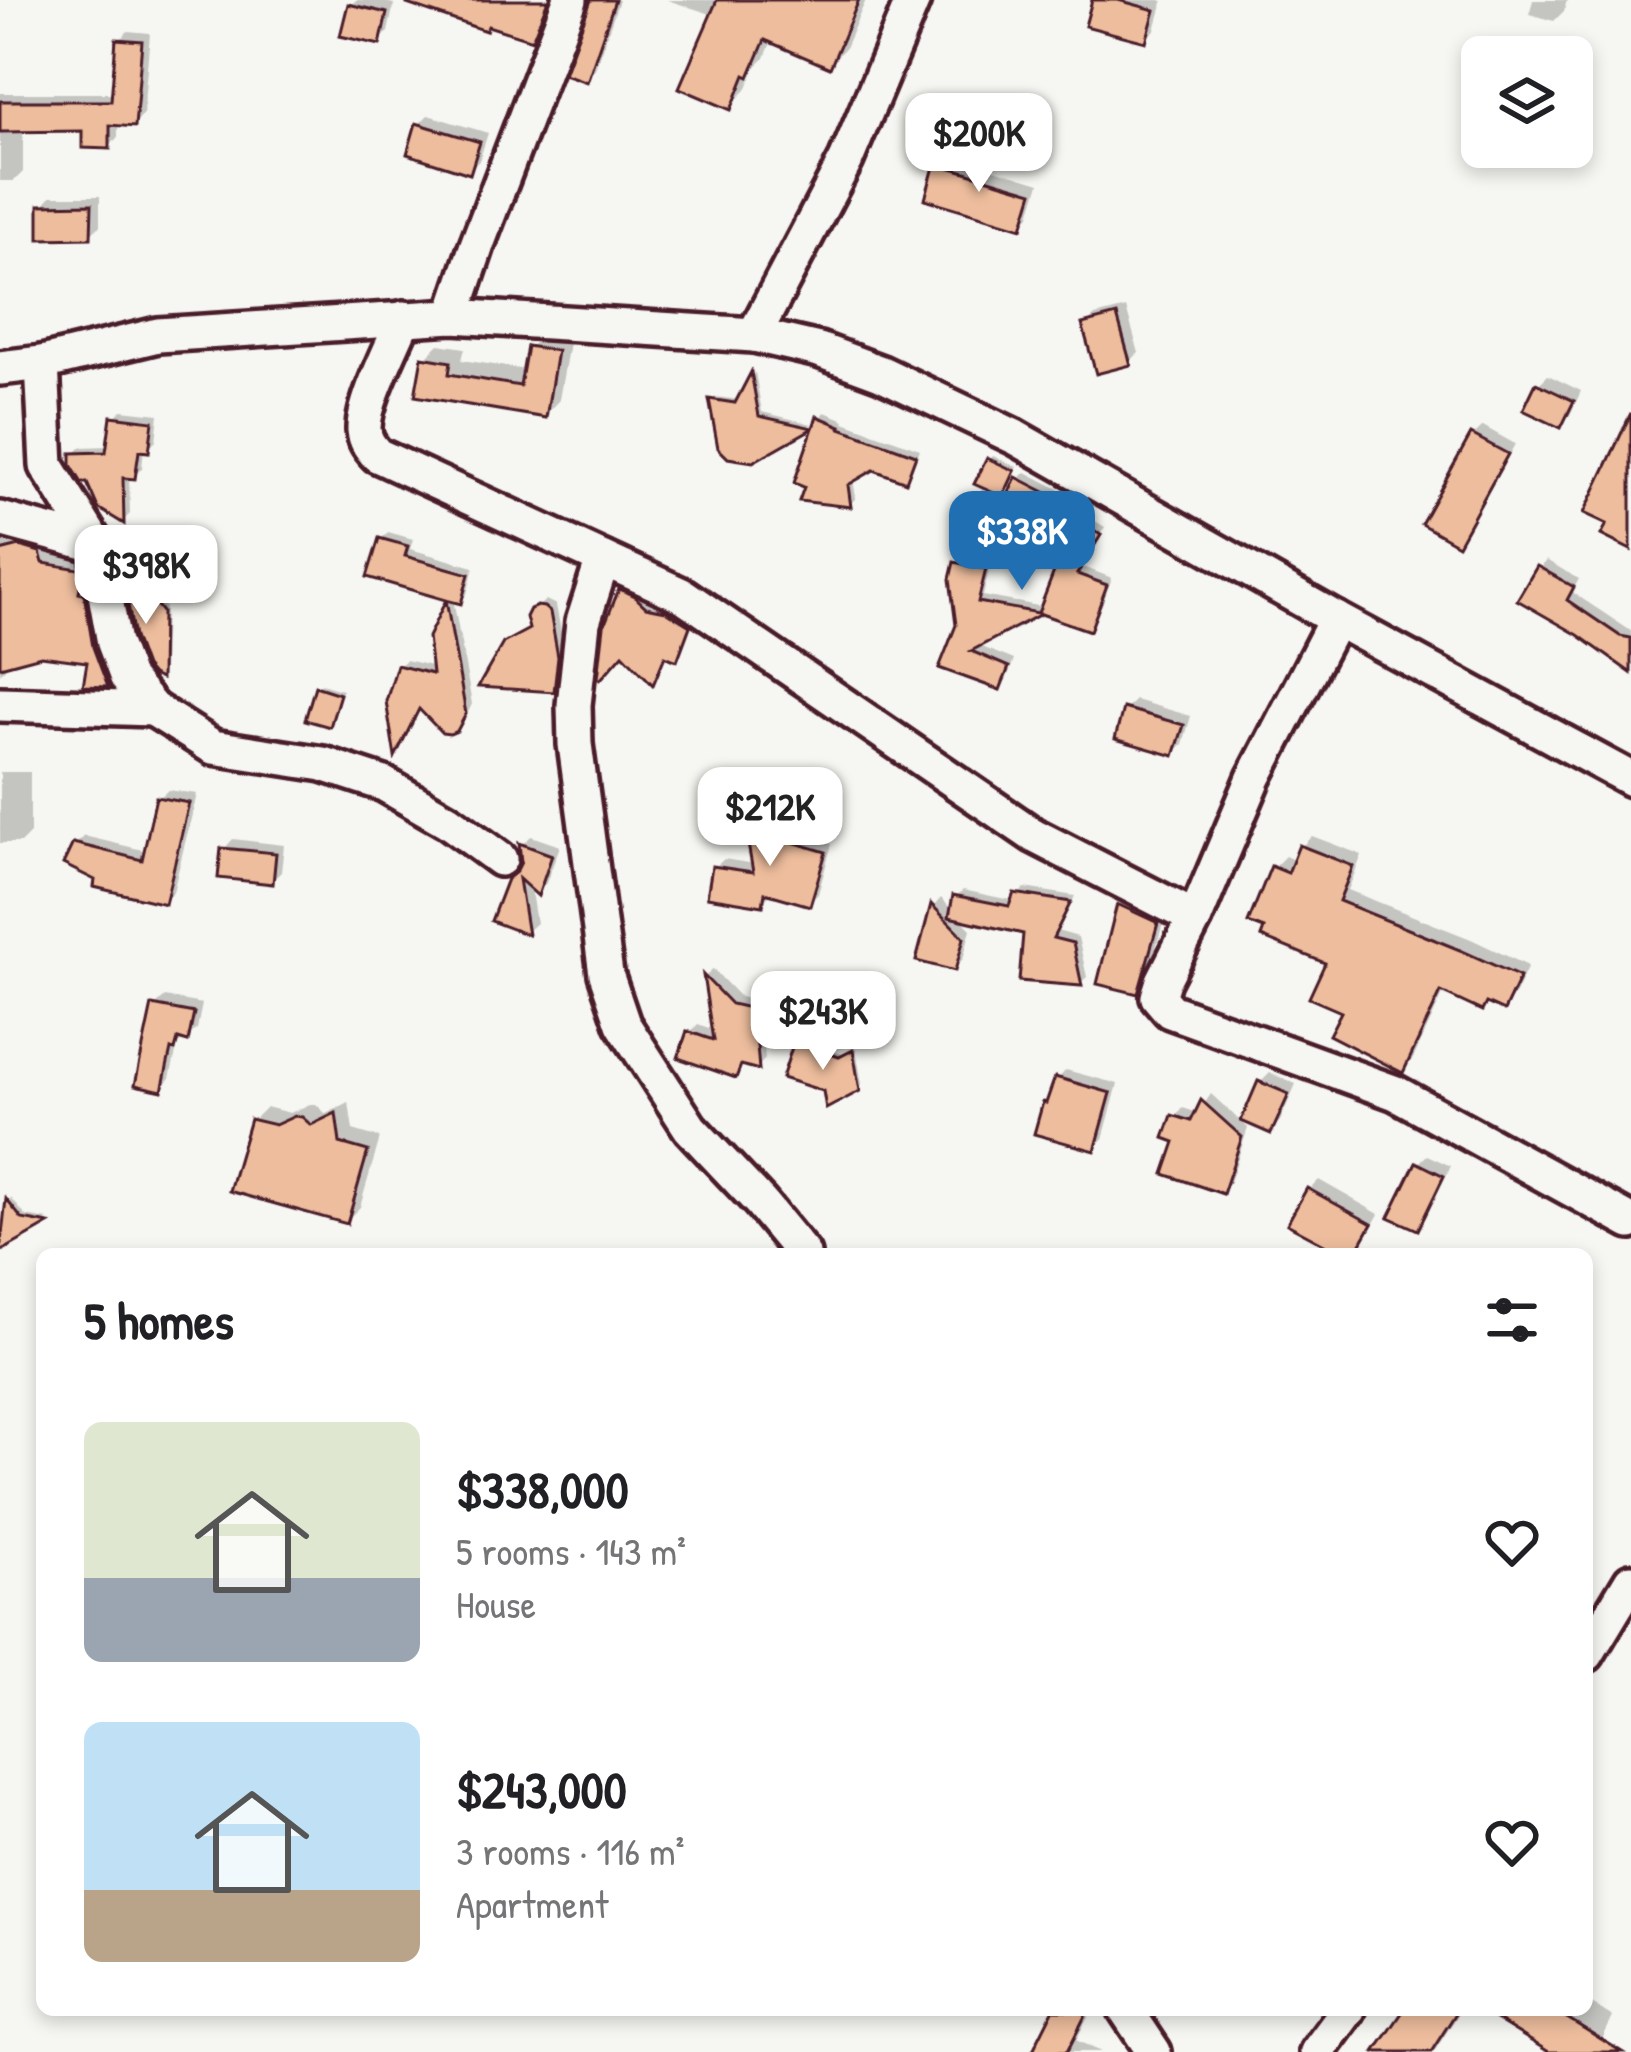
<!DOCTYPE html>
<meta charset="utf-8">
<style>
body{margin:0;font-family:"Patrick Hand",sans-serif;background:#f6f6f6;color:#202124;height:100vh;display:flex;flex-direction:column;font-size:45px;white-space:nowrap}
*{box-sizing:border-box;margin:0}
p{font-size:39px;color:#757577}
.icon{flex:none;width:66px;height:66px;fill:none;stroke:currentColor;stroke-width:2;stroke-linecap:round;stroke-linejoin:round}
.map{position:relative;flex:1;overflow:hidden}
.panel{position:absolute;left:36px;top:1248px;width:1557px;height:768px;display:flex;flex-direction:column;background:#fff;border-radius:18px;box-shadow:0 6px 18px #0003}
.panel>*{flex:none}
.buttons{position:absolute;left:1461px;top:36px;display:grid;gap:24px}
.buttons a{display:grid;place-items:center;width:132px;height:132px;border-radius:18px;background:#fff;box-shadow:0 6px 18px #0003;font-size:60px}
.price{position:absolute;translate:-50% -102px;padding:0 27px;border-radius:24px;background:#fff;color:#222;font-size:39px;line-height:78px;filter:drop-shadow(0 3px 6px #0008)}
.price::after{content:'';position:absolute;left:50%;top:72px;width:36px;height:27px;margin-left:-18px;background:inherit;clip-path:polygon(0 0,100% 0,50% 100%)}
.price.active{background:#1f6fb2;color:#fff}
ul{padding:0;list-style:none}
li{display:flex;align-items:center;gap:36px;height:300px;padding:0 48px}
li span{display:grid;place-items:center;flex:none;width:336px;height:240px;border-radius:18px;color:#555}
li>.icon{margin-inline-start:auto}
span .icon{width:144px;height:144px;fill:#fffc;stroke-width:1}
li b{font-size:51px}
h2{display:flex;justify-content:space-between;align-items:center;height:144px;padding:0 48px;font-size:51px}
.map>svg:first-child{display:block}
.shadow{fill:#0003}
.building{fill:#edbd9d;stroke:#4a1f2b;stroke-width:3}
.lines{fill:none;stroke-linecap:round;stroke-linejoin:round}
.street-casing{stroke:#4a1f2b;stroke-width:42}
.street{stroke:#f6f6f2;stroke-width:33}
</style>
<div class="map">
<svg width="1631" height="2052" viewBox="0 0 1631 2052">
<rect width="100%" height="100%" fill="#f6f6f2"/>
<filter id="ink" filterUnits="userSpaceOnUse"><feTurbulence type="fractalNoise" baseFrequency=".00833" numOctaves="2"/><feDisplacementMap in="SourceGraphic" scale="24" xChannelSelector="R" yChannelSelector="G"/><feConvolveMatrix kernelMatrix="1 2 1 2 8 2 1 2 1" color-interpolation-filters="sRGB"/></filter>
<g filter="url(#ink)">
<g class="shadow">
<polygon points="356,0 377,0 394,4 388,32 379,41 350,6"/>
<polygon points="592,0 619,0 595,69 586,78"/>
<polygon points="667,0 866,0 845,48 829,64 772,40 765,58 756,66 746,90 730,106 714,15"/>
<polygon points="1095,0 1160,0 1163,1 1155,30 1145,39"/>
<polygon points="1533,0 1567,0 1564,11 1554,21 1529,14"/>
<polygon points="128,31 150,33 143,115 134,124 118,123 118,137 109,146 85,128 23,128 23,172 14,181 0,181 0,93 115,93 119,40"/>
<polygon points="428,115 488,133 479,161 469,170 419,124"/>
<polygon points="948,155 1040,183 1030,215 1021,224 938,165"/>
<polygon points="51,196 100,196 100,226 90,235 42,206"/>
<polygon points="1126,308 1139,353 1129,362 1085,325 1095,316"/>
<polygon points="545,333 570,337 559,400 545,415 419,394 424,359 439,344 465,348 462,360 526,370 530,347"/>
<polygon points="755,372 762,412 812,424 752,459 713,400 716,397 740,400"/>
<polygon points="1548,375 1581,391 1570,415 1561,424 1538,385"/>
<polygon points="122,410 159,414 156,441 148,449 144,448 142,468 134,476 129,475 130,514 123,521 74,454 81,447 110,446 114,417"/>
<polygon points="825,412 845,420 844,422 920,449 911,473 905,479 874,467 853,479 856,498 850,504 820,418"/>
<polygon points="1483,426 1515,444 1467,532 1458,541 1473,436"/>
<polygon points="993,456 1017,467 1006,489 989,460"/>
<polygon points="1026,472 1086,503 1081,512 1105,527 1081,566 1112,578 1096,620 1089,627 1041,611 977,645 1014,660 1006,680 999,687 943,666 959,625 957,563 964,556 991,562 983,596 1044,607 1074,529 1019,479"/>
<polygon points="0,531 9,531 9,542 32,537 50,542 52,554 88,559 117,674 107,683 87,683 91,659 41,653 11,661 0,674"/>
<polygon points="388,532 413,539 410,549 474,567 467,594 460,601 453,599 472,704 464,721 456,728 421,707 397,751 399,666 406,660 435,667 431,637 450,598 381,539"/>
<polygon points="1546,560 1579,579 1572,592 1631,631 1631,665 1521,598"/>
<polygon points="139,575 165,607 163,672 160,676 130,599"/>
<polygon points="627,585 639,591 652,603 672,606 694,620 682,652 676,657 667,654 653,681 622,591"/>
<polygon points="546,600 556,605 564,648 561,681 553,689 505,645 514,636 531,627 532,611"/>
<polygon points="321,684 342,690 333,720 330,724 317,688"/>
<polygon points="1135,700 1191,716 1183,744 1173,753 1126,709"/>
<polygon points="0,772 30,772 30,833 20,843 0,843"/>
<polygon points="168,790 197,794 173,892 164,901 99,878 75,845 84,836 147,851 158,799"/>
<polygon points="767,809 773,810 785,822 798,825 796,833 832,844 818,894 810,902 771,894 762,903 715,867 724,859 755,864 751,822"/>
<polygon points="531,836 560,846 546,883 538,892 530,885 536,923 527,931 509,880 521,869 522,845"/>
<polygon points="1312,836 1362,855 1348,890 1471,939 1528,966 1514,996 1503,1007 1445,990 1413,1059 1402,1069 1345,1010 1329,962 1274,867 1285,856 1296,861 1301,847"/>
<polygon points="233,839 284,845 281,872 272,881 224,849"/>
<polygon points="1024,888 1075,896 1057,931 1078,937 1087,977 1080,983 1027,931 958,916 971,929 963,959 955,967 920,958 934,906 941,898 953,911 956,897 963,890 1015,901"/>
<polygon points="1129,896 1166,913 1146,981 1137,991 1101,981 1120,905"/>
<polygon points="713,969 740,997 761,1002 765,1059 758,1067 745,1063 735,1075 689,1033 698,1024 714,1030 706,976"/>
<polygon points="165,997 202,1004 197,1029 178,1044 170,1078 161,1088 155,1006"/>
<polygon points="800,1039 845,1055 856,1049 862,1084 858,1088 825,1089 796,1043"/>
<polygon points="1066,1070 1118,1084 1103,1139 1094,1148 1058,1079"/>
<polygon points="1270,1073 1296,1084 1280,1121 1271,1130 1260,1083"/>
<polygon points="1211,1094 1248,1128 1230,1182 1222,1191 1175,1117 1183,1108 1198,1113"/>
<polygon points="349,1102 353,1130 380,1138 360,1207 346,1221 253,1120 266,1107 290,1113 310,1104 316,1104 326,1114"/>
<polygon points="1427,1155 1451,1166 1426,1217 1417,1227 1418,1164"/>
<polygon points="1319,1180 1379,1214 1361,1246 1353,1254 1292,1222 1310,1189"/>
<polygon points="11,1198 26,1216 48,1220 2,1248"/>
<polygon points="1424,1246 1440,1254 1417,1254"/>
<polygon points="1587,2001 1613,2017 1596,2052 1544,2052 1546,2047 1487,2010 1587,2010"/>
<polygon points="1056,2010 1092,2010 1076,2040 1101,2052 1035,2052"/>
<polygon points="1408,2010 1461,2010 1434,2052 1379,2052"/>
</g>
<g class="building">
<polygon points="408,0 548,0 532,40 488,26 486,31 407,4"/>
<polygon points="591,0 615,0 587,82 564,74"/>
<polygon points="717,0 859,0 830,68 765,40 749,77 745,75 731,110 679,88"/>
<polygon points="1092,0 1118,0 1155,10 1146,42 1085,26"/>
<polygon points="348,4 387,13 380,45 340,36"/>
<polygon points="116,39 142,41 135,127 110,125 110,149 82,148 82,131 0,132 0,101 111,101"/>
<polygon points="416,123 480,142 470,174 407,154"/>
<polygon points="935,163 1033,192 1022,228 925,199"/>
<polygon points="92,204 91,238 39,239 39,205"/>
<polygon points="1117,315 1131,365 1096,374 1082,324"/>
<polygon points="527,346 557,351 546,418 415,396 422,357 451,362 449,374 520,386"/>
<polygon points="751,372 759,416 813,428 753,462 728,458 718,448 709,399 735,403"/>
<polygon points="1536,383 1574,401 1561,428 1523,410"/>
<polygon points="1631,413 1631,550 1601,535 1607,524 1584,513"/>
<polygon points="111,416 153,421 149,452 139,451 135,479 123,478 124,524 98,508 87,483 82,483 71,465 71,453 106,452"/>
<polygon points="817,416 841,426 840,428 916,455 906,482 874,470 848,485 851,507 799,501 804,487 794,483"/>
<polygon points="1471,434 1508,454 1458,545 1421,524"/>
<polygon points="987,458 1015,471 1003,497 974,484"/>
<polygon points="1016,477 1082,511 1076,520 1101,535 1077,574 1107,585 1090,631 1041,614 971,651 1009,667 1000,690 939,668 956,625 950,579 954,562 986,569 978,602 1038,613 1070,530 1006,500"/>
<polygon points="379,538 408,546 405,556 469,574 461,604 446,600 466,714 457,731 450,734 442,733 419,709 395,757 386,701 397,665 432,674 428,637 446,600 367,577"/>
<polygon points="20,546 40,552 43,563 79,569 81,581 79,593 84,594 93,647 108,687 83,686 87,662 41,656 0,667 0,551"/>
<polygon points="1537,566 1574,587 1567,600 1620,636 1631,638 1631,673 1578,635 1517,600"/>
<polygon points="134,576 162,612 161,679 152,675 145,667 134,637 127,599"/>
<polygon points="619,589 634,596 646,607 666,611 690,626 677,661 665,656 653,685 623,654 600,680 598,678 604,626"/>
<polygon points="537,606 544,607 550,612 558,657 554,692 478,687 503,643 529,629 526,617 530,609"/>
<polygon points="315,686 340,694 330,727 305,720"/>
<polygon points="1123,708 1184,725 1174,756 1115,739"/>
<polygon points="156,797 189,803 165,904 94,887 95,880 63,864 73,843 142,860"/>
<polygon points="756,816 764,817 776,829 791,834 789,841 826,852 810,906 765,893 763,906 707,897 712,866 753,872 745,827 749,820"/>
<polygon points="519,843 552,855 538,896 519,879 528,935 491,921 507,879 516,872 521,862"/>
<polygon points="1299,845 1353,866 1339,901 1460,950 1520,977 1504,1011 1486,1003 1482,1011 1441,992 1403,1073 1329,1035 1341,1012 1309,998 1325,963 1261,937 1264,929 1248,923 1271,866 1288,873"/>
<polygon points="221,848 276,853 273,884 218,878"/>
<polygon points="1014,893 1071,902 1053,938 1073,943 1082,986 1019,981 1023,934 949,917 953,895 1009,906"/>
<polygon points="931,904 964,938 955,971 916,961"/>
<polygon points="1117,904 1158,923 1138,994 1097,984"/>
<polygon points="703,975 731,1004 754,1009 759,1070 741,1065 736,1078 678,1058 687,1031 713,1040"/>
<polygon points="152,1005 194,1013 188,1042 178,1039 175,1050 171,1049 162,1091 135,1085"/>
<polygon points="794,1041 839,1057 853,1050 860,1091 826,1109 823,1091 782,1078"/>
<polygon points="1055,1077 1111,1093 1095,1151 1034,1134 1043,1102 1046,1103"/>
<polygon points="1258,1081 1289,1094 1271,1134 1241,1121"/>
<polygon points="1201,1100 1242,1137 1223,1194 1164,1174 1175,1142 1164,1138 1172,1115 1191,1121"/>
<polygon points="336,1113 340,1143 368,1151 347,1224 229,1191 250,1119 275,1125 295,1116 302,1117 311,1125"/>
<polygon points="1416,1162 1444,1176 1418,1230 1389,1217"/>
<polygon points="1307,1188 1372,1224 1355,1254 1343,1254 1287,1224"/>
<polygon points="6,1199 22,1219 49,1224 0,1252"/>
<polygon points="1053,2010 1088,2010 1067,2052 1032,2052"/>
<polygon points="1404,2010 1458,2010 1431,2052 1375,2052"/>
<polygon points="1481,2010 1554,2010 1622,2052 1549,2052"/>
</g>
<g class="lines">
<defs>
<g id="street">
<polyline points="453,316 477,245 570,0"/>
<path d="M404,318C393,346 363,402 364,430C365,441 370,447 377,455L684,596L1033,835L1195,918"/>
<polyline points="754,335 846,160 913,0"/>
<polyline points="42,363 47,466 96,545 114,643 127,678 153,709 213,747 323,764 384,784 448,821 500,859"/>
<polyline points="0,368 42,363 158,335 453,316 754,335 819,350 881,373 1015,437 1336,619 1631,779"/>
<polyline points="0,519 96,545"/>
<polyline points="603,559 583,622 574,705 575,744 606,974 623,1024 690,1128 760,1202 803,1254"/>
<polyline points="1336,619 1254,778 1195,918 1163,981 1158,997 1170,1011 1396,1093 1631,1222"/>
<polyline points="0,704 153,709"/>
<polyline points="1587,1654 1631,1581"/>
<polyline points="1126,2010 1154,2052"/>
<polyline points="1317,2052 1348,2010"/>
</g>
</defs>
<use href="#street" class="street-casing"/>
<use href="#street" class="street"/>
</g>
</g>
</svg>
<div class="buttons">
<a><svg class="icon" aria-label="layers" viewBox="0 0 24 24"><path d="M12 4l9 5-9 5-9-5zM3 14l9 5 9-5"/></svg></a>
</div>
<b class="price" style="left:979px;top:195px">$200K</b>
<b class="price active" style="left:1022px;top:593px">$338K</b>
<b class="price" style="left:146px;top:627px">$398K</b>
<b class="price" style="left:770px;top:869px">$212K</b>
<b class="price" style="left:823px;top:1073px">$243K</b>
<section class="panel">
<h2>5 homes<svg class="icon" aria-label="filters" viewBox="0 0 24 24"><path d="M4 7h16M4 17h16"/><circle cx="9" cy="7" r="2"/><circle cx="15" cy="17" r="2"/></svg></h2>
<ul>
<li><span style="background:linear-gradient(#dfe7d0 65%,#9aa5b1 0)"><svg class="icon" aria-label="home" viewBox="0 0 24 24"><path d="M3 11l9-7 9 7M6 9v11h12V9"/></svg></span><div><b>$338,000</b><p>5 rooms · 143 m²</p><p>House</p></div><svg class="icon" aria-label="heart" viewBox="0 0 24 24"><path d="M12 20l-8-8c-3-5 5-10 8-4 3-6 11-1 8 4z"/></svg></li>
<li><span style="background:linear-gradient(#bfe0f5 70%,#b9a48a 0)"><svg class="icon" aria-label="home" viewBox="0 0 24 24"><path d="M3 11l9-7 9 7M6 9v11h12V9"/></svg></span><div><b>$243,000</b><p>3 rooms · 116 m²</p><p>Apartment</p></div><svg class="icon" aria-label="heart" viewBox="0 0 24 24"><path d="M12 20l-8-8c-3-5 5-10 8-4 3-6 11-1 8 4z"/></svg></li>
</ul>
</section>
</div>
